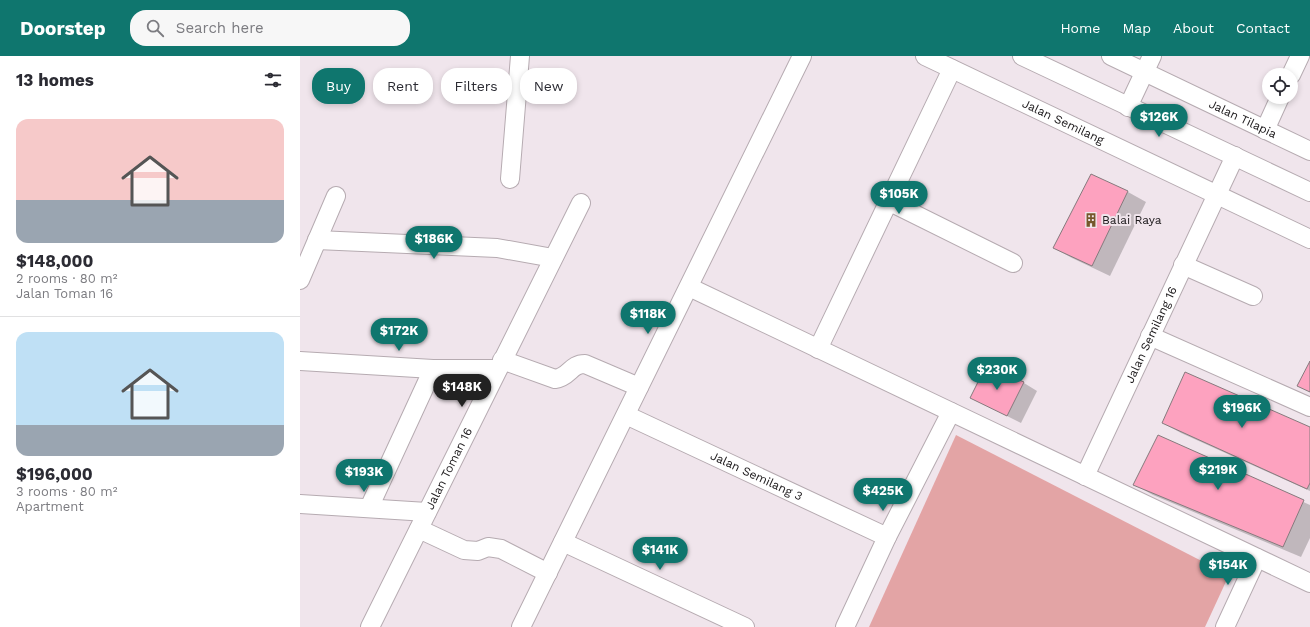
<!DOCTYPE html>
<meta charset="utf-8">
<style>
body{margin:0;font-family:"Work Sans",sans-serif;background:#f7f7f7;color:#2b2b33;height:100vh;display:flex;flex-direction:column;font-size:15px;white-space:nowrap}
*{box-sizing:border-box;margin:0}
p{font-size:13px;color:#7c7c81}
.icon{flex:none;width:22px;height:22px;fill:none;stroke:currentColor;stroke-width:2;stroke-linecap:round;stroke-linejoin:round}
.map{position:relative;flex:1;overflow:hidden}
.details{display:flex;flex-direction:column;background:#fff;width:300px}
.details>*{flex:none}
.banner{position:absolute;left:12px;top:12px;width:380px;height:36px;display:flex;gap:8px}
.tools{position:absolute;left:962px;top:12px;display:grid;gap:8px}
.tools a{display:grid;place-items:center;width:36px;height:36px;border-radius:50%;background:#fff;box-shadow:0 2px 6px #0003;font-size:20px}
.price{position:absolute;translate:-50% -34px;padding:0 9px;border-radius:14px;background:#0f766e;color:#fff;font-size:13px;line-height:26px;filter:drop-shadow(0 1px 2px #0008)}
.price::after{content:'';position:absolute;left:50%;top:24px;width:12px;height:9px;margin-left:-6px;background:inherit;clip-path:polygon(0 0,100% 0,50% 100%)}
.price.current{background:#222;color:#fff}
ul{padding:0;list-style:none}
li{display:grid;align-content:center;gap:8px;height:212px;padding:0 16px}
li+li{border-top:1px solid #e1e1e2}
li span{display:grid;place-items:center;height:124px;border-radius:12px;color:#555}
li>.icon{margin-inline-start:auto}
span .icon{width:72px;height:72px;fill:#fffc;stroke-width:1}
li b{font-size:17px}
h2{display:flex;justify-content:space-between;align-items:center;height:48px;padding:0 16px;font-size:17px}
.pill{padding:0 14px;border-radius:16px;background:#fff;box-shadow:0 2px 6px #0003;font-size:14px;line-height:36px}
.pill.current{background:#0f766e;color:#fff}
header{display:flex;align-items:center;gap:24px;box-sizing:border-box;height:56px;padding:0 20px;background:#0f766e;color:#fff}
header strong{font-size:19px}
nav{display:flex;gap:22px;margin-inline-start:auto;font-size:14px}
.search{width:280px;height:36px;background:#f7f7f7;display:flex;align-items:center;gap:10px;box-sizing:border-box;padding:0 14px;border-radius:16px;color:#7c7c81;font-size:15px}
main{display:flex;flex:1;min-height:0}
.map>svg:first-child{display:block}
.green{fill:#e3a4a5}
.shadow{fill:#0003}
.building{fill:#fda2bf;stroke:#867a7d}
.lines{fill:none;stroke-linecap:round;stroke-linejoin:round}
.minor-casing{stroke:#b6abb1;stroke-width:20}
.minor{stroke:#fff;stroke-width:18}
.labels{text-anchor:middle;stroke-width:4;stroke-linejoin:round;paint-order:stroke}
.street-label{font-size:12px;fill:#1c191b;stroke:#f0e5ec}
.poi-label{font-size:12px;fill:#1c191b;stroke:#f0e5ec;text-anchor:start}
</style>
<header>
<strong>Doorstep</strong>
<div class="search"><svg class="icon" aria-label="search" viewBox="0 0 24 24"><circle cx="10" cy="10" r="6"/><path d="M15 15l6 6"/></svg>Search here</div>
<nav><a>Home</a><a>Map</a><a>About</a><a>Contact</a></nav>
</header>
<main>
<section class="details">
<h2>13 homes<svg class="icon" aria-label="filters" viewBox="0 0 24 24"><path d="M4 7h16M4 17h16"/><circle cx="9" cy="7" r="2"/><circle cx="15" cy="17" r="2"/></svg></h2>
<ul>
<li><span style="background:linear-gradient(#f6c9c9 65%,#9aa5b1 0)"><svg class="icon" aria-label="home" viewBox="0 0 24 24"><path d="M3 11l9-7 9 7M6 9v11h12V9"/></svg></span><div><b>$148,000</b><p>2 rooms · 80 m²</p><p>Jalan Toman 16</p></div></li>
<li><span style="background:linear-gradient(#bfe0f5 75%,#9aa5b1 0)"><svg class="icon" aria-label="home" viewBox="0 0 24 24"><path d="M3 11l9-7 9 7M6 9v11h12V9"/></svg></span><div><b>$196,000</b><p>3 rooms · 80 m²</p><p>Apartment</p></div></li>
</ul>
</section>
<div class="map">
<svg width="1010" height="571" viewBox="0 0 1010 571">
<rect width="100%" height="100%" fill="#f0e5ec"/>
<polygon class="green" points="656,379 929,519 905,571 569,571"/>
<g class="shadow">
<polygon points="828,136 846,146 810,220 772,202 754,192"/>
<polygon points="686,312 724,327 737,335 721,367 671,342"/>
<polygon points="863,367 1010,372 1010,435 881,377"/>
<polygon points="858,381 1010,449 1010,482 1001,501 853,439 835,429"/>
</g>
<g class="building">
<polygon points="791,118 828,135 792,210 753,192"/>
<polygon points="1010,305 1010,336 997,330"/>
<polygon points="686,310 724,326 707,360 670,342"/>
<polygon points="885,316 1010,371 1010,427 1007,433 862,367"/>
<polygon points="858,379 1004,444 983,491 833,429"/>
</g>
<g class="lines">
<defs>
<g id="minor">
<path id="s1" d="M625,0L1010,183"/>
<polyline points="722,0 1010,136"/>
<path id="s2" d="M811,0L1010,95"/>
<polyline points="991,19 1000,0"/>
<polyline points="828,51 852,0"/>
<polyline points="965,74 980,41"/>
<polyline points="210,123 220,0"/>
<polyline points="588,145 713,207"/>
<polyline points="17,184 197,192 253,202"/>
<polyline points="883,209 953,240"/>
<polyline points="0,224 36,140"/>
<polyline points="389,231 1010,527"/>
<polyline points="850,280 1010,351"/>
<polyline points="518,293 652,13"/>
<path d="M202,304L255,323C270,321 270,308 285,308L339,331"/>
<polyline points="0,305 133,313 198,313"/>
<path id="s3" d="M326,359L587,481"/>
<path id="s4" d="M785,420L935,100"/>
<polyline points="0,448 127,456"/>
<polyline points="69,452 133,313"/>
<polyline points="119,473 164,494 178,495 188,491 201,493 248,517"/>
<polyline points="263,486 445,571"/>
<path id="s5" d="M70,571L281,147"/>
<polyline points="221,571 502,0"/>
<polyline points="545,571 587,481 651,356"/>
<polyline points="925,571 957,502"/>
</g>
</defs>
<use href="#minor" class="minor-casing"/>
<use href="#minor" class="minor"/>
</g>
<defs>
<symbol id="building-bare" viewBox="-9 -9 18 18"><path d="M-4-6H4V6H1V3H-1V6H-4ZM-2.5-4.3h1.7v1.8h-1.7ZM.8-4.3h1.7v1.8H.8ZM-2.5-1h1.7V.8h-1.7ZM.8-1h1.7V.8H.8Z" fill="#75572b" stroke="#f0e5ec" stroke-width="2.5" paint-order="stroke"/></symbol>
</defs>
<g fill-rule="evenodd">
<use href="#building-bare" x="781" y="154" width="20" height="20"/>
</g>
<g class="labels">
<g class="street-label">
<text dy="4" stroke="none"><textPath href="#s2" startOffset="146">Jalan Tilapia</textPath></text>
<text dy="4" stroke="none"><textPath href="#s1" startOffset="153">Jalan Semilang</textPath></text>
<text dy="4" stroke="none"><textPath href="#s4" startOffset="156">Jalan Semilang 16</textPath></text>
<text dy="4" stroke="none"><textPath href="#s5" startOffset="177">Jalan Toman 16</textPath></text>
<text dy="4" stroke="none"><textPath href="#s3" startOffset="144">Jalan Semilang 3</textPath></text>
</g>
<g class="poi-label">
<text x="802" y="168">Balai Raya</text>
</g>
</g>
</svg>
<div class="tools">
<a><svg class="icon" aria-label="locate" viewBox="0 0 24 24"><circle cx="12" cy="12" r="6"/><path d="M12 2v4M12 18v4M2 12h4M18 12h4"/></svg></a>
</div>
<b class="price" style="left:859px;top:82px">$126K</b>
<b class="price" style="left:599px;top:159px">$105K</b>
<b class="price" style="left:134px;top:204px">$186K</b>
<b class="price" style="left:348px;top:279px">$118K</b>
<b class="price" style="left:99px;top:296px">$172K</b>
<b class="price" style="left:697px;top:335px">$230K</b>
<b class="price current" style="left:162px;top:352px">$148K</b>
<b class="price" style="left:942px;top:373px">$196K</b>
<b class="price" style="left:918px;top:435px">$219K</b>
<b class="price" style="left:64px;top:437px">$193K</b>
<b class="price" style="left:583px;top:456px">$425K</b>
<b class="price" style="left:360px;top:515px">$141K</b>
<b class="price" style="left:928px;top:530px">$154K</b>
<div class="banner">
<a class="pill current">Buy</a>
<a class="pill">Rent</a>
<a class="pill">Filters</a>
<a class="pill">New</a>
</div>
</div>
</main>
